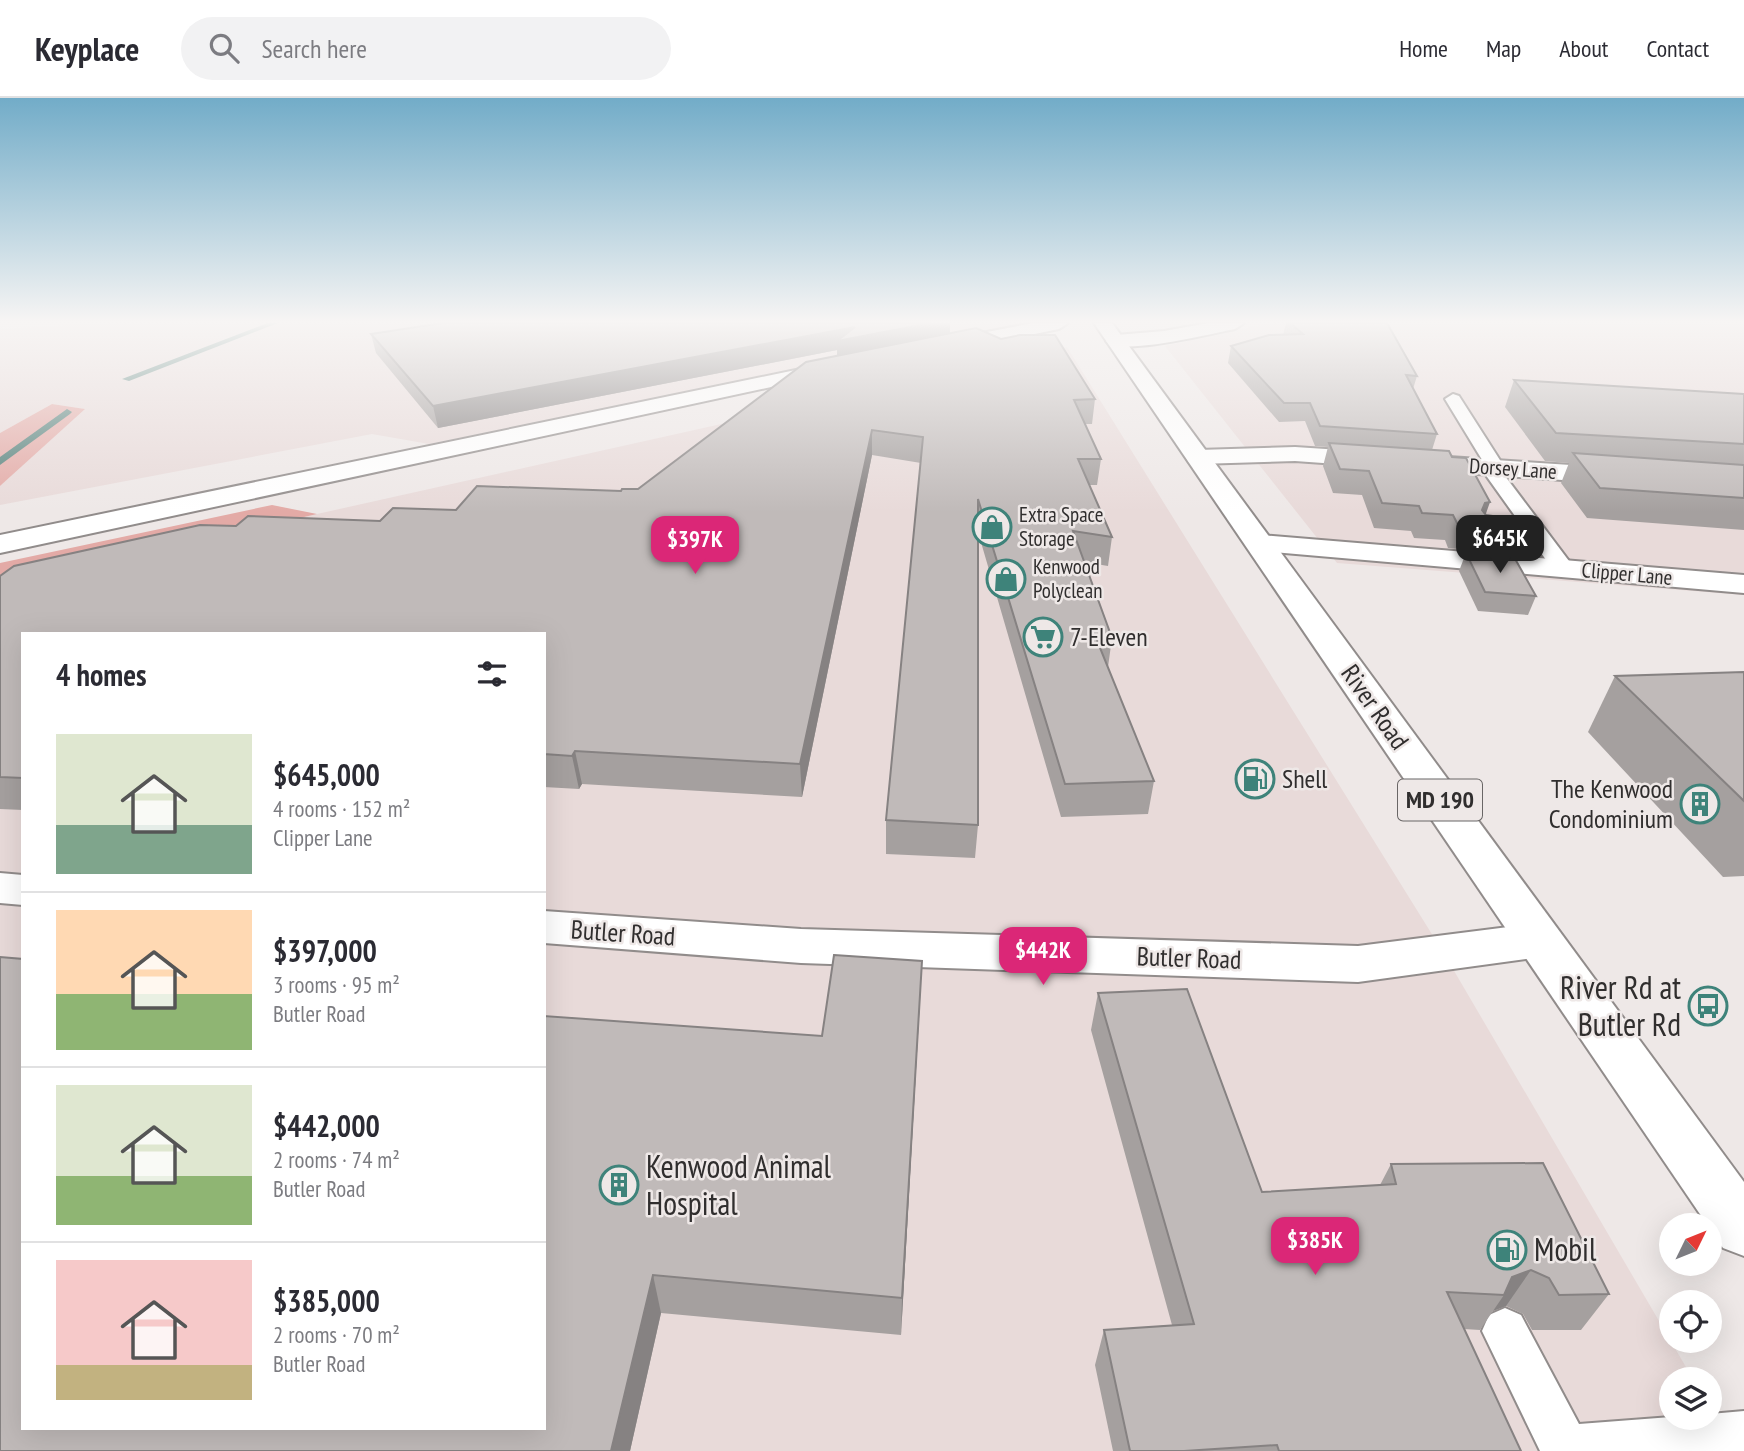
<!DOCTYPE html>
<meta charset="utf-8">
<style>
body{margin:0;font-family:"PT Sans Narrow",sans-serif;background:#f2f2f3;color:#2b2b33;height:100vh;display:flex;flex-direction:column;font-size:26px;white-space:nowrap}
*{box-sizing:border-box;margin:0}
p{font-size:23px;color:#7c7c81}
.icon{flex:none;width:38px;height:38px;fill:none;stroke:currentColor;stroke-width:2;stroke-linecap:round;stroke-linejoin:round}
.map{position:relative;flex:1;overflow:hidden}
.drawer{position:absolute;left:21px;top:534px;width:525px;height:798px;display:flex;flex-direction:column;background:#fff;border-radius:0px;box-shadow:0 7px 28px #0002}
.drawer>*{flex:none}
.needle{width:46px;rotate:47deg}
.buttons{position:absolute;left:1659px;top:1115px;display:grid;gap:14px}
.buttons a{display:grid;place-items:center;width:63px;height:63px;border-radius:50%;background:#fff;box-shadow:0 7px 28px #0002;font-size:35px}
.price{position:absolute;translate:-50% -60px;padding:0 16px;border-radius:14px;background:#db2777;color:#fff;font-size:23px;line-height:46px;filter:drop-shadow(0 2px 4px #0008)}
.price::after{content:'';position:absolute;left:50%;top:42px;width:21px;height:16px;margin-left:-10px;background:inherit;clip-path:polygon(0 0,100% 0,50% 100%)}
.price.active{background:#222;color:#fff}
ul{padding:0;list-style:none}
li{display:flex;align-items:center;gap:21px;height:175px;padding:0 35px}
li+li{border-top:2px solid #e1e1e2}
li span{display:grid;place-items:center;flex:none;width:196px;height:140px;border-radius:0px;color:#555}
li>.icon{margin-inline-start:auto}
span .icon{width:84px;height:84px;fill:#fffc;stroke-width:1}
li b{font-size:30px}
h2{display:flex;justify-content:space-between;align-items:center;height:84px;padding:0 35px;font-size:30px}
header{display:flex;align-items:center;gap:42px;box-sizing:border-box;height:98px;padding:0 35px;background:#fff;border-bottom:2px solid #e1e1e2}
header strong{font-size:33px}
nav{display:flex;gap:38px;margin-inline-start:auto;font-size:24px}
.search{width:490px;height:63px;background:#f2f2f3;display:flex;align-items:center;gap:18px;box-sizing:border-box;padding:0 24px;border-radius:38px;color:#7c7c81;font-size:26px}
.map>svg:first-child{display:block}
.built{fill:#e8dad9;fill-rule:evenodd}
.forest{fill:#e3aaa6}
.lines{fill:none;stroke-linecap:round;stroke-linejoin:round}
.stream{fill:#527e78;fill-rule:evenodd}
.service-casing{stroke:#918c8b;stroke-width:4}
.minor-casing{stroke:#918c8b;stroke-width:4}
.primary-casing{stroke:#918c8b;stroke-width:4}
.service{fill:#fff;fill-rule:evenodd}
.minor{fill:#fff;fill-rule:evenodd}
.primary{fill:#fff;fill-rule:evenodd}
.wall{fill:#a5a09f}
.shaded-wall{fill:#868282}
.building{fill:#c0bab9;stroke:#868282;stroke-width:2}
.labels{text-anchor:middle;stroke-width:5;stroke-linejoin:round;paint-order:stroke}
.far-street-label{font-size:21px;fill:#302e2e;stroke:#eee8e7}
.far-poi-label{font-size:21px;fill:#302e2e;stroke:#eee8e7;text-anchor:start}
.shield{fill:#eee8e7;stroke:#696666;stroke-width:2}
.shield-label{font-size:24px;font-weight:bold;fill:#302e2e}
.poi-label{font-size:26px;fill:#302e2e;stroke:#eee8e7;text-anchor:start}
.street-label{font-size:26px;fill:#302e2e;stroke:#eee8e7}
.near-poi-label{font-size:32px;fill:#302e2e;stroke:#eee8e7;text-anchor:start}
</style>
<header>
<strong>Keyplace</strong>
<div class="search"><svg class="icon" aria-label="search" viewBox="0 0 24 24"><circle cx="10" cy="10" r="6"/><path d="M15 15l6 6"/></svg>Search here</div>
<nav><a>Home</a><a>Map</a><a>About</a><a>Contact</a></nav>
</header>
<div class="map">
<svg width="1744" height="1353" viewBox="0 0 1744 1353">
<rect width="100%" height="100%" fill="#eee8e7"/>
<g class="built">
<polygon points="109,225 817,225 919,233 964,225 1033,225 429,346 372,336 0,407 0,388 84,311 52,306 0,335 0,231"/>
<polygon points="1270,225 1744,226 1744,497 1337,465 1165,248"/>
<path d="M1067,249L1443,854L1693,1281H1671V1320H1710V1309L1735,1353H0V490L317,416ZM23,536H544V1330H23Z"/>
</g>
<g class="forest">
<polygon points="52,306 85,311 0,388 0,335"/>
<polygon points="272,407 317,416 0,490 0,465"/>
</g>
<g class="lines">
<g class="stream">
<polygon points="268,225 278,225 129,283 122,281"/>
<polygon points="67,311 72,314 70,316 0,367 0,359"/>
</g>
<defs>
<g id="service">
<polygon points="1453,296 1459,298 1505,370 1502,374 1575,471 1572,476 1556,476 1534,445 1485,441 1478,439 1475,435 1478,431 1525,432 1480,369 1484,365 1445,301"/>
<polygon points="1505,1210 1521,1217 1579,1326 1671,1319 1710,1320 1710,1316 1744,1313 1744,1353 1540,1353 1482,1233 1489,1217"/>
</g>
<g id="minor">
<polygon points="1033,225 1068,225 1059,231 945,254 938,252 935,248 938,244 945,242"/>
<path d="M1208,225H1244L1235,231C1214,235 1119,259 1106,243L1116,237L1164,233Z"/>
<polygon points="834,264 841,266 844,270 841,274 0,455 0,437"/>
<polygon points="1295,349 1618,370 1627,373 1631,378 1627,383 1618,386 1295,363 1198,366 1189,364 1186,359 1189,354 1198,352"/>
<polygon points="1260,437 1744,477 1744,495 1250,452 1246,446 1250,440"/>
<polygon points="0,775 23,777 23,807 0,805"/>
<polygon points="544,813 801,831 1358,848 1540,825 1556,830 1563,842 1556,854 1540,859 1358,884 801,865 544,845"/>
</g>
<polygon id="primary" points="1094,225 1112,225 1744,1084 1744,1158 1723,1150"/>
</defs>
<use href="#service" class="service-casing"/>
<use href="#minor" class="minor-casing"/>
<use href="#primary" class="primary-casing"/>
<use href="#service" class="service"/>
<use href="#minor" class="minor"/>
<use href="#primary" class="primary"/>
</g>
<g class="wall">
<polygon points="443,225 950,225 950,235 1095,301 1092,326 1085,326 1101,361 1097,387 1089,387 1112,439 1108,468 1084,464 1112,540 1108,569 1154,683 1148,716 1061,719 978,434 978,727 975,760 886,756 886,722 921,365 872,357 802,699 582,686 579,691 544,689 544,536 23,536 23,712 0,711 0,478 236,428 380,423 456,412 638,391 837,258 837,252 438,330 376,255 371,236"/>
<polygon points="1286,225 1387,225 1417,278 1413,291 1437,336 1432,352 1486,416 1504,428 1495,454 1448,450 1445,442 1414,440 1411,433 1374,430 1362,397 1333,395 1323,368 1328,349 1315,348 1305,323 1279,324 1228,265 1231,248 1283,237"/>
<polygon points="1514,282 1744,296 1744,432 1587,420 1561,385 1569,365 1545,363 1505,309"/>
<polygon points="1466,455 1536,498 1528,517 1478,513 1459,473"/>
<polygon points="1744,574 1744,778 1723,779 1588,634 1615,578"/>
<polygon points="1098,895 1262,1094 1380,1087 1391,1066 1609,1196 1581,1232 1532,1232 1523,1216 1506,1208 1493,1213 1480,1232 1464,1231 1521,1353 1113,1353 1095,1267 1104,1232 1172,1227 1091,932"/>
<polygon points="920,902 901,1237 661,1215 630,1353 0,1353 23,1330 822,938"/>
</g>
<g class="shaded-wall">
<polygon points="931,225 950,225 950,240 837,263 837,252 438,330 433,308 855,229"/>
<polygon points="872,332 872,357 802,699 800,666"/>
<polygon points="1490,404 1482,427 1477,426 1485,405"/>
<polygon points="575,653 582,686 579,691 572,658"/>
<polygon points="922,863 920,902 901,1237 902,1200"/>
<polygon points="1531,1172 1506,1208 1493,1213 1504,1197 1512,1179"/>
<polygon points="653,1177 661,1215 630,1353 611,1353"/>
</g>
<g class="building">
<polygon points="443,225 931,225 837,243 855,229 433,308 371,236"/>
<polygon points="1290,225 1387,225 1417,278 1406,277 1437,336 1320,328 1310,305 1284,305 1231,248 1269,237 1303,236"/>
<polygon points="976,230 1001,241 1020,237 1055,237 1095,301 1074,302 1101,361 1078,361 1112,439 1073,433 1112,540 1096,540 1154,683 1065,686 978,401 978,727 886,722 923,339 872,332 800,666 575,653 572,658 544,656 544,536 23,536 23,680 0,679 0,478 14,468 200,427 236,428 248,418 380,423 393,410 456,412 477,388 621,393 622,391 638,391 806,264"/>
<polygon points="1514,282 1744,296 1744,346 1556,335"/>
<polygon points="1329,345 1449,353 1452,359 1466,360 1490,404 1485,405 1482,412 1486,417 1499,419 1504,428 1457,425 1453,417 1422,415 1419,408 1382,405 1369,373 1340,371"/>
<polygon points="1573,355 1744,367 1744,400 1600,390"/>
<polygon points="1466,455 1514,459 1536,498 1485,494"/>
<polygon points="1744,574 1744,703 1615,578"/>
<polygon points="834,857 922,863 902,1200 653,1177 611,1353 0,1353 0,859 23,861 23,1330 544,1330 544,918 822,938"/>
<polygon points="1187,891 1262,1094 1396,1086 1391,1066 1543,1065 1609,1196 1559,1197 1549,1180 1531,1172 1512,1179 1504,1197 1447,1194 1521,1353 1279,1353 1277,1347 1184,1353 1130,1353 1104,1232 1194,1226 1098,895"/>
</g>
<linearGradient id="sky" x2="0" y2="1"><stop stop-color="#72acc8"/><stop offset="0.54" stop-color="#f7f5f4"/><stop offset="1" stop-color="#f7f5f4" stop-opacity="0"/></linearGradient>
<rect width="1744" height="414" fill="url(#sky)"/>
<defs>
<symbol id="shop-ring" viewBox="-11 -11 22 22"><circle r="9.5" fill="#eee8e7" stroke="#3e837a" stroke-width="1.5"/><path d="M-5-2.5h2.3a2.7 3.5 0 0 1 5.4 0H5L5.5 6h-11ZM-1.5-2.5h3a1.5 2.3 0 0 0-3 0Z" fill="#3e837a"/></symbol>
<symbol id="supermarket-ring" viewBox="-11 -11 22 22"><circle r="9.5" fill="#eee8e7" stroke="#3e837a" stroke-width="1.5"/><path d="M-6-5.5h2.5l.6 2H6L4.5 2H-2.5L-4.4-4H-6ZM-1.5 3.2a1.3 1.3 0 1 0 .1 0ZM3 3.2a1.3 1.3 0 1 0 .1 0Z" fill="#3e837a"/></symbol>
<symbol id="fuel-ring" viewBox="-11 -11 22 22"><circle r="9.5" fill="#eee8e7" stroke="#3e837a" stroke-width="1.5"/><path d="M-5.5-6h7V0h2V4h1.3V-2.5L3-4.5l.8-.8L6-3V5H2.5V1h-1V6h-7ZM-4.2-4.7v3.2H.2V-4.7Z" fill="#3e837a"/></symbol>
<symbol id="building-ring" viewBox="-11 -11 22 22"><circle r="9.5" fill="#eee8e7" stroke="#3e837a" stroke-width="1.5"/><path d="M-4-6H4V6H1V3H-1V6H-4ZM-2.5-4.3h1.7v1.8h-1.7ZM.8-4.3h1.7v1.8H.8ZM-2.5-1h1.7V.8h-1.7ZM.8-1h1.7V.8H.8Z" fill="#3e837a"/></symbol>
<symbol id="bus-ring" viewBox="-11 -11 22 22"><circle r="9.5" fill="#eee8e7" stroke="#3e837a" stroke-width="1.5"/><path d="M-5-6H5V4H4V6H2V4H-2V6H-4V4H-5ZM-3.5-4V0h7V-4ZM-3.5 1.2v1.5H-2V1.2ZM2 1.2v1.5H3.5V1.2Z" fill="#3e837a"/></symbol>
</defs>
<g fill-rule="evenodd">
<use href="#shop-ring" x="970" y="407" width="44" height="44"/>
<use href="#shop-ring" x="984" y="459" width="44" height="44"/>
<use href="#supermarket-ring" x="1021" y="517" width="44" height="44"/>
<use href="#fuel-ring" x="1233" y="659" width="44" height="44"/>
<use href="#building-ring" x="1678" y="684" width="44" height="44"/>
<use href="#bus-ring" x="1686" y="886" width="44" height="44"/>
<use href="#building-ring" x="597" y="1065" width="44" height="44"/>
<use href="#fuel-ring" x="1485" y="1130" width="44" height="44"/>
</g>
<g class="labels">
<g class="far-street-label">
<text transform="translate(1513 371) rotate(4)" y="7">Dorsey Lane</text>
<text transform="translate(1627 476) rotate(5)" y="7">Clipper Lane</text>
</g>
<g class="far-poi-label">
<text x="1019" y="424">Extra Space<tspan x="1019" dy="24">Storage</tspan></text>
<text x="1033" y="476">Kenwood<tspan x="1033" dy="24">Polyclean</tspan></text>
</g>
<rect class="shield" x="1398" y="681.5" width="84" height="41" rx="5"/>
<g class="shield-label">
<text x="1440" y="710">MD 190</text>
</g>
<g class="poi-label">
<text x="1070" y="548">7-Eleven</text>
<text x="1282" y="690">Shell</text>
<text x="1673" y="700" text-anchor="end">The Kenwood<tspan x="1673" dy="30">Condominium</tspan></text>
</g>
<g class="street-label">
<text transform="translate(1375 609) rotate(55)" y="9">River Road</text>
<text transform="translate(623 835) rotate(4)" y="9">Butler Road</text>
<text transform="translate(1189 860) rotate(2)" y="9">Butler Road</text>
</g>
<g class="near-poi-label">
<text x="1681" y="901" text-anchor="end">River Rd at<tspan x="1681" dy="37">Butler Rd</tspan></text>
<text x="646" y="1080">Kenwood Animal<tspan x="646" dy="37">Hospital</tspan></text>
<text x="1534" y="1163">Mobil</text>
</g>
</g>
</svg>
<div class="buttons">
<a><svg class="needle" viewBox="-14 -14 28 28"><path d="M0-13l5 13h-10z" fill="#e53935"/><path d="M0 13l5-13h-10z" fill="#7c7c81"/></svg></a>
<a><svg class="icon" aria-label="locate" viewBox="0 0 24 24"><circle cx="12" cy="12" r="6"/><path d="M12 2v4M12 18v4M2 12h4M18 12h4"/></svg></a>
<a><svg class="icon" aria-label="layers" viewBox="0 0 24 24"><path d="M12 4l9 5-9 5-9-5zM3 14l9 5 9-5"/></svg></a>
</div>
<b class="price active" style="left:1500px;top:477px">$645K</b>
<b class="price" style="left:695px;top:478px">$397K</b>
<b class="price" style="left:1043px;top:889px">$442K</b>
<b class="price" style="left:1315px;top:1179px">$385K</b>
<section class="drawer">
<h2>4 homes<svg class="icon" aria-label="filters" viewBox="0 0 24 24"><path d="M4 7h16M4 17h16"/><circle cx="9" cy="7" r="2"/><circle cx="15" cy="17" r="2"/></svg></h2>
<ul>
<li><span style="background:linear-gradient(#dfe7d0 65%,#7fa58c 0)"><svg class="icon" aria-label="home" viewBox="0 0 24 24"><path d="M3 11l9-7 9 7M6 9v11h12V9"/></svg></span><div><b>$645,000</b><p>4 rooms · 152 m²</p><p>Clipper Lane</p></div></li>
<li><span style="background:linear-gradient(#ffd9b3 60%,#8fb573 0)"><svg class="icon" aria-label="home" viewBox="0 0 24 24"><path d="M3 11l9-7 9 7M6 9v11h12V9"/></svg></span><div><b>$397,000</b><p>3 rooms · 95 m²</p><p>Butler Road</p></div></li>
<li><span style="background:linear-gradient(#dfe7d0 65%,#8fb573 0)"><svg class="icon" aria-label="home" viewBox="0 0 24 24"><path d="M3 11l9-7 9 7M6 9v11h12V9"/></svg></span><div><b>$442,000</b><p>2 rooms · 74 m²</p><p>Butler Road</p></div></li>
<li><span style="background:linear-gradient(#f6c9c9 75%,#c2b280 0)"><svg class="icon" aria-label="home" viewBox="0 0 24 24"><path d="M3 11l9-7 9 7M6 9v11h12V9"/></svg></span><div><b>$385,000</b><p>2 rooms · 70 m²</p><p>Butler Road</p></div></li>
</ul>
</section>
</div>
